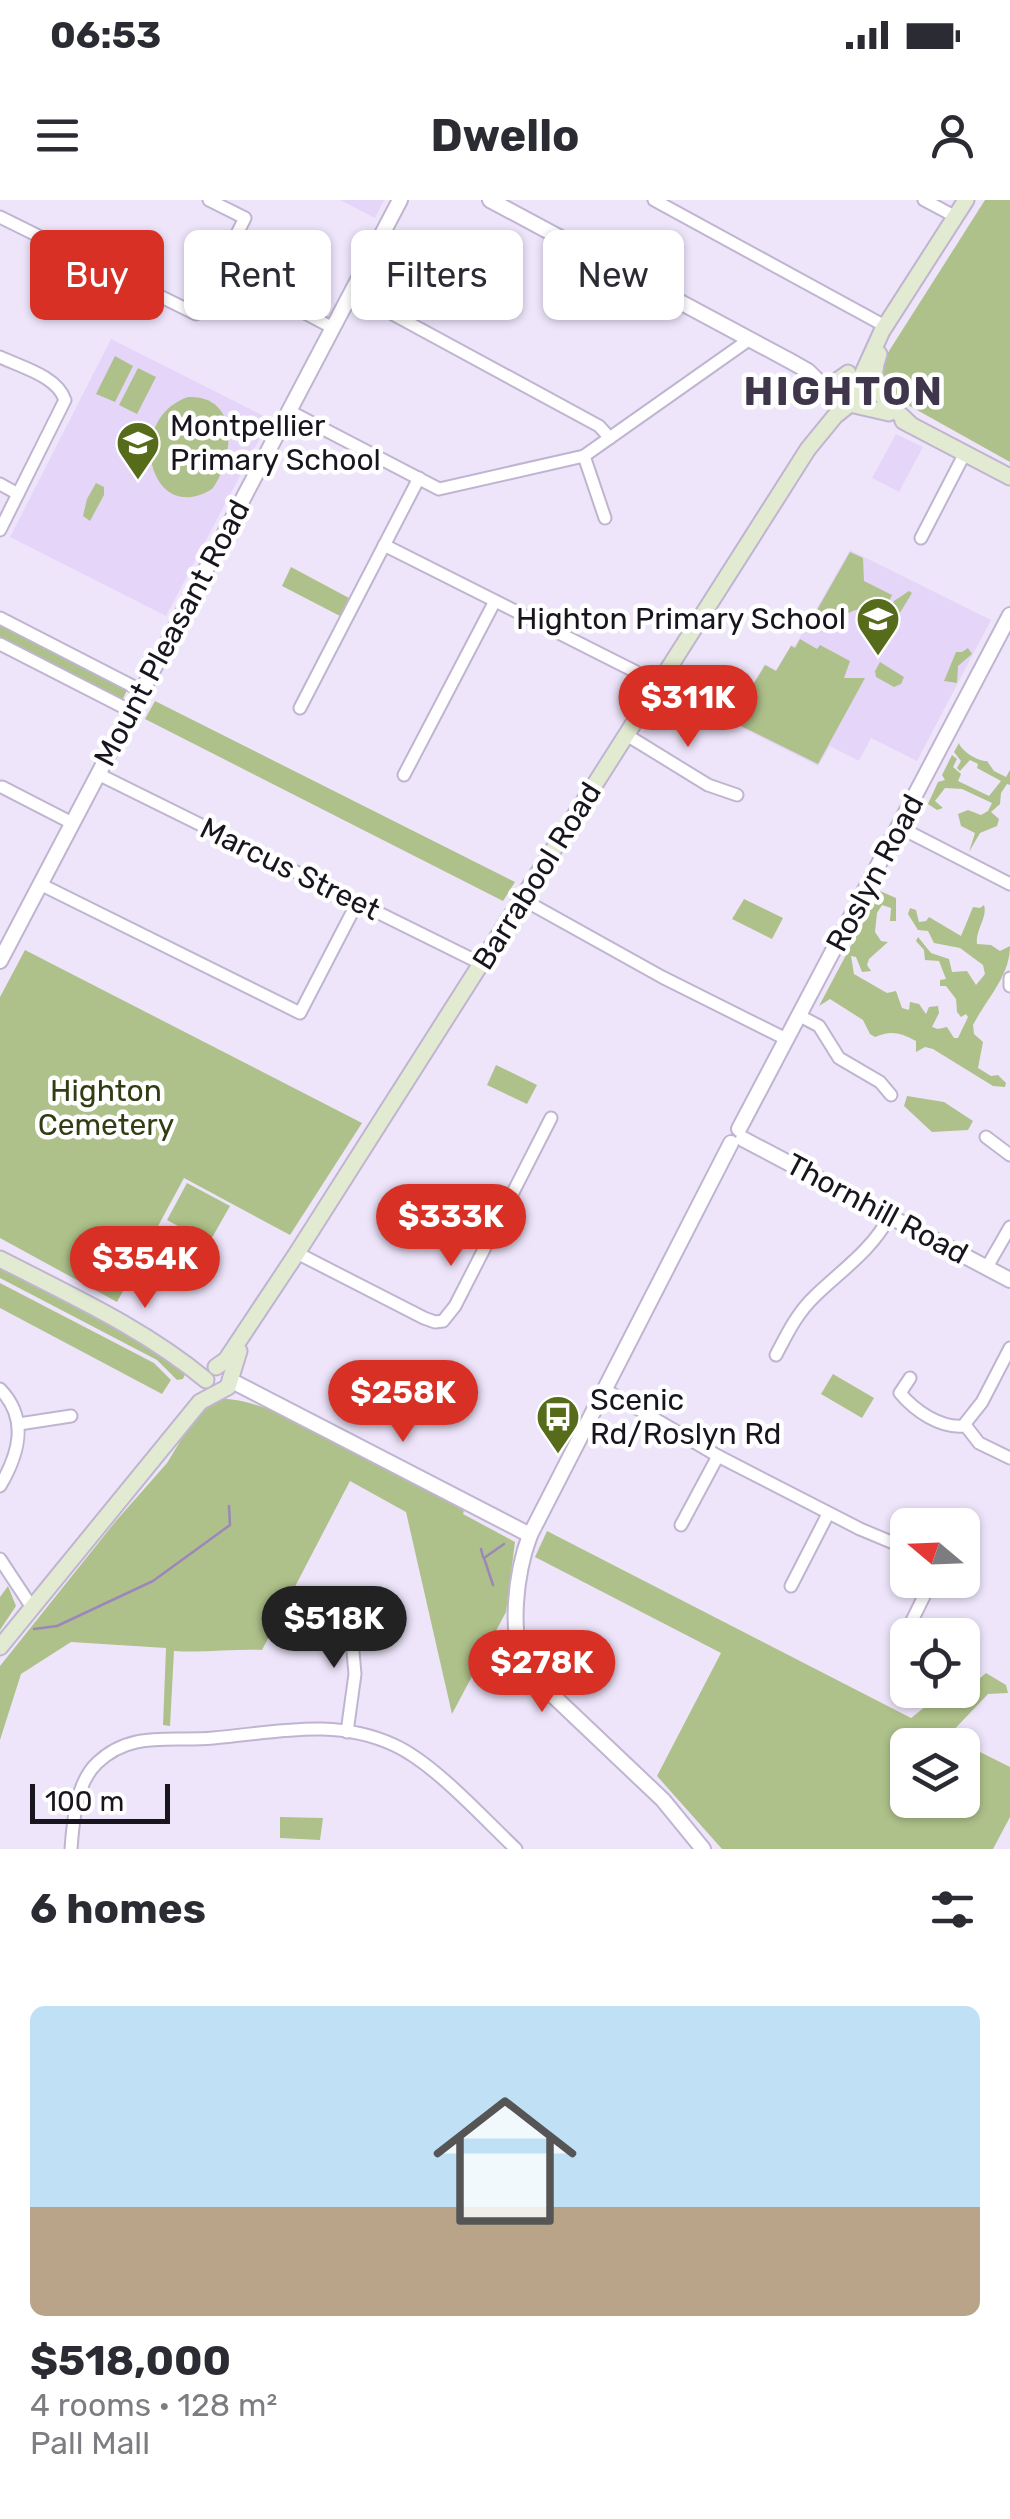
<!DOCTYPE html>
<meta charset="utf-8">
<style>
body{margin:0;font-family:Rubik,sans-serif;background:#f7f7f7;color:#2b2b33;height:100vh;display:flex;flex-direction:column;font-size:38px;white-space:nowrap}
*{box-sizing:border-box;margin:0}
p{font-size:32px;color:#7c7c81}
.icon{flex:none;width:55px;height:55px;fill:none;stroke:currentColor;stroke-width:2;stroke-linecap:round;stroke-linejoin:round}
.map{position:relative;height:1649px;overflow:hidden}
.drawer{display:flex;flex-direction:column;background:#fff;flex:1}
.drawer>*{flex:none}
.top-card{position:absolute;left:30px;top:30px;width:950px;height:90px;display:flex;gap:20px}
.needle{width:65px;rotate:289deg}
.buttons{position:absolute;left:890px;top:1308px;display:grid;gap:20px}
.buttons a{display:grid;place-items:center;width:90px;height:90px;border-radius:15px;background:#fff;box-shadow:0 2px 8px #0004;font-size:50px}
.scale{position:absolute;left:30px;bottom:25px;width:140px;box-sizing:border-box;padding-left:10px;border:5px solid #19151f;border-top:0;font-size:28px;line-height:35px;white-space:nowrap;color:#19151f;-webkit-text-stroke:8px #fff;paint-order:stroke}
.price{position:absolute;translate:-50% -85px;padding:0 22px;border-radius:35px;background:#d93025;color:#fff;font-size:32px;line-height:65px;filter:drop-shadow(0 2px 5px #0008)}
.price::after{content:'';position:absolute;left:50%;top:60px;width:30px;height:22px;margin-left:-15px;background:inherit;clip-path:polygon(0 0,100% 0,50% 100%)}
.price.active{background:#222;color:#fff}
ul{padding:0;list-style:none}
li{display:grid;align-content:center;gap:20px;height:530px;padding:0 30px}
li span{display:grid;place-items:center;height:310px;border-radius:15px;color:#555}
li>.icon{margin-inline-start:auto}
span .icon{width:180px;height:180px;fill:#fffc;stroke-width:1}
li b{font-size:42px}
h2{display:flex;justify-content:space-between;align-items:center;height:120px;padding:0 30px;font-size:42px}
.chip{padding:0 35px;border-radius:15px;background:#fff;box-shadow:0 2px 8px #0004;font-size:35px;line-height:90px}
.chip.active{background:#d93025;color:#fff}
.status{display:flex;justify-content:space-between;align-items:center;height:70px;padding:0 50px;background:#fff;direction:ltr}
.status svg{height:28px;fill:currentColor}
header{display:flex;justify-content:space-between;align-items:center;height:130px;padding:0 30px;background:#fff;font-size:45px;font-weight:700}
.map>svg:first-child{display:block}
.built{fill:#e5d6f9}
.green{fill:#aec18a;fill-rule:evenodd}
.lines{fill:none;stroke-linecap:round;stroke-linejoin:round}
.stream{stroke:#9d87ba;stroke-width:2.5}
.minor-casing{stroke:#c0b5d0;stroke-width:15}
.tertiary-casing{stroke:#c0b5d0;stroke-width:18}
.secondary-casing{stroke:#c0b5d0;stroke-width:19}
.minor{stroke:#fff;stroke-width:11}
.tertiary{stroke:#fff;stroke-width:14}
.secondary{stroke:#e2ebd1;stroke-width:15}
.labels{text-anchor:middle;stroke-width:9;stroke-linejoin:round;paint-order:stroke}
.poi-label{font-size:30px;fill:#19151f;stroke:#fff;text-anchor:start}
.street-label{font-size:30px;fill:#19151f;stroke:#fff}
.park-label{font-size:30px;fill:#313d13;stroke:#fff}
.district-label{font-size:40px;font-weight:bold;letter-spacing:2.5px;fill:#3f364c;stroke:#fff}
</style>
<div class="status"><b>06:53</b><svg viewBox="0 0 49 12"><path d="M0 12V9h3v3zM5 12V6h3v6zM10 12V3h3v9zM15 12V0h3v12zM26 1h20v11H26zM47 4h2v5h-2z"/></svg></div>
<header><svg class="icon" aria-label="menu" viewBox="0 0 24 24"><path d="M4 6h16M4 12h16M4 18h16"/></svg>Dwello<svg class="icon" aria-label="person" viewBox="0 0 24 24"><circle cx="12" cy="8" r="4"/><path d="M4 21q1-7 8-7t8 7"/></svg></header>
<div class="map">
<svg width="1010" height="1649" viewBox="0 0 1010 1649">
<rect width="100%" height="100%" fill="#eee5fb"/>
<g class="built">
<polygon points="340,0 384,0 375,18"/>
<polygon points="111,139 270,219 166,416 10,337"/>
<polygon points="896,234 923,247 899,292 872,278"/>
<polygon points="850,350 991,420 917,561 871,538 859,561 830,546 818,566 730,522 765,464 776,470 791,445 795,446"/>
</g>
<g class="green">
<polygon points="985,0 1010,0 1010,262 883,191 882,162"/>
<polygon points="115,156 133,166 115,202 96,194"/>
<polygon points="138,168 156,177 137,214 119,205"/>
<path d="M188,197C241,195 234,260 212,289C150,328 123,219 188,197Z"/>
<polygon points="96,283 104,287 104,295 90,321 83,316 87,299"/>
<path d="M850,352L863,358L864,381L892,395L882,416C855,403 851,411 829,428L813,417Z"/>
<polygon points="291,367 349,398 340,416 282,386"/>
<polygon points="909,391 912,393 887,434 879,429 894,401"/>
<polygon points="0,422 128,488 122,501 0,439"/>
<polygon points="800,439 817,449 820,445 850,461 844,478 865,478 818,564 731,521 765,465 776,471 791,446 795,448"/>
<polygon points="968,448 972,454 958,466 957,483 944,481 956,452 962,452"/>
<polygon points="880,462 904,477 901,484 894,487 876,477 875,471"/>
<polygon points="155,501 515,682 503,701 145,519"/>
<path d="M959,543C961,551 979,562 987,561L994,571L1006,577L1010,570V585L1007,584L1001,593L1000,604L991,612L999,619L997,626L980,633L969,652L975,633L961,626L958,614L968,610L981,615L988,611L992,603L962,589L945,588L935,601L943,608L937,610L928,604L938,582L945,580L942,575L952,555L957,559L953,567L961,574L958,581L989,596L1001,581L977,568L978,564L970,560L960,571L957,568L961,561L954,552Z"/>
<path d="M880,691L896,698V721H890L891,708L882,705L877,713L875,732L881,741L888,742L869,759L867,765L871,771L862,772L856,757L851,756L854,774L887,793L896,791L902,808L909,810L910,802L919,804L926,814L929,807L938,806L939,813L932,827L938,829L947,827L954,838H958L968,817L966,814L961,817L957,812L956,799L946,786H940V780L946,779L939,761L925,760L924,750L916,741L918,737L931,753L949,759L952,772L967,771L976,785L985,774L983,765L960,748L934,743L928,731L918,730L908,714L910,708L916,710L919,722L926,721L929,717L961,736L973,707L980,708L984,705C988,717 975,730 977,744L991,745L1000,751L1010,746C1010,776 987,798 973,825L974,834L983,842L978,868L991,876L998,875L1006,883L1005,887L993,886L933,849L925,847L916,852V841C900,833 892,830 875,837L870,834L863,820L830,799L819,806Z"/>
<polygon points="744,699 783,718 772,739 732,719"/>
<polygon points="25,750 362,923 290,1035 184,978 117,1102 0,1038 0,797"/>
<polygon points="496,865 537,885 527,904 487,885"/>
<polygon points="907,896 944,902 973,921 968,930 932,932 904,906"/>
<polygon points="187,983 230,1006 209,1043 167,1020"/>
<polygon points="0,1067 157,1150 186,1172 183,1179 177,1180 157,1160 0,1078"/>
<polygon points="0,1083 154,1163 171,1180 162,1194 0,1108"/>
<polygon points="833,1174 874,1198 862,1218 821,1194"/>
<path d="M218,1199C274,1195 412,1280 464,1311L463,1314L515,1342L506,1412L452,1514L406,1312L350,1281L262,1450C231,1449 205,1453 174,1451L170,1526L163,1525L166,1448L71,1442L21,1474L0,1540V1466L115,1322L167,1263L193,1220Z"/>
<path d="M547,1331L911,1518L940,1495L962,1494L986,1473L1006,1485L1008,1493L988,1494L948,1536L1010,1567V1617L993,1649H722L657,1576L721,1453L535,1357ZM908,1545H962V1600H908Z"/>
<polygon points="8,1386 16,1406 0,1430 0,1397"/>
<polygon points="280,1617 323,1618 320,1640 280,1638"/>
</g>
<g class="lines">
<g class="stream">
<polyline points="481,1349 483,1357"/>
<polyline points="493,1385 484,1358 504,1344"/>
<polyline points="34,1429 57,1426 153,1381 230,1325 229,1306"/>
</g>
<defs>
<g id="minor">
<polyline points="654,0 885,126"/>
<polyline points="924,0 956,17"/>
<polyline points="0,17 196,114 245,18 209,0"/>
<polyline points="220,68 333,128"/>
<polyline points="352,92 599,226 610,238"/>
<path d="M0,157C21,167 57,176 65,200L0,330"/>
<polyline points="289,211 439,289 584,256 750,139"/>
<polyline points="584,256 605,318"/>
<polyline points="0,284 18,294"/>
<polyline points="921,338 965,253"/>
<polyline points="384,345 658,483"/>
<polyline points="0,418 142,491"/>
<polyline points="0,444 131,511"/>
<polyline points="300,508 419,278"/>
<polyline points="625,534 708,585 737,595"/>
<polyline points="98,574 482,764"/>
<polyline points="404,575 495,401"/>
<polyline points="2,587 72,623"/>
<polyline points="899,627 1010,684"/>
<polyline points="40,684 300,813 357,703"/>
<polyline points="522,699 662,777 786,839"/>
<polyline points="1010,778 1010,786"/>
<polyline points="800,816 819,826 839,858 880,882 891,895"/>
<polyline points="986,937 1010,955"/>
<polyline points="297,1053 424,1118 435,1122 443,1121 455,1106 551,918"/>
<polyline points="987,1067 1010,1027"/>
<path d="M776,1155C787,1134 797,1113 815,1096C843,1069 871,1051 890,1016"/>
<path d="M910,1178L900,1193C915,1211 940,1228 963,1226L982,1202L1010,1148"/>
<path d="M0,1189C29,1219 19,1254 0,1286"/>
<polyline points="604,1189 718,1256 860,1329 908,1349"/>
<polyline points="19,1224 71,1216"/>
<polyline points="965,1225 979,1243 1010,1258"/>
<polyline points="681,1325 718,1256"/>
<polyline points="0,1359 31,1406"/>
<polyline points="791,1386 828,1314"/>
<polyline points="900,1445 932,1380"/>
<polyline points="347,1532 355,1474 352,1441 354,1417"/>
<path d="M71,1649C73,1621 76,1583 97,1563C131,1530 171,1542 213,1538C274,1533 334,1517 394,1545C434,1563 483,1618 516,1649"/>
</g>
<g id="tertiary">
<polyline points="490,0 792,162 808,171 831,194"/>
<polyline points="0,761 400,0"/>
<polyline points="739,929 1010,415"/>
<polyline points="743,939 1010,1080"/>
<polyline points="230,1180 530,1335"/>
<path d="M703,1649L663,1600L526,1470C508,1434 516,1372 530,1335L731,943"/>
</g>
<g id="secondary">
<path d="M879,154C865,190 887,201 911,225"/>
<polyline points="848,173 834,183 831,192 835,201 848,204"/>
<polyline points="857,186 882,131 966,0"/>
<polyline points="850,204 889,213"/>
<polyline points="903,221 1010,277"/>
<path d="M0,1059C70,1095 145,1129 206,1180"/>
<polyline points="216,1167 226,1160 297,1053 808,249 835,216 855,200 857,186 842,178"/>
<polyline points="0,1447 200,1202 228,1187 239,1151"/>
</g>
</defs>
<use href="#minor" class="minor-casing"/>
<use href="#tertiary" class="tertiary-casing"/>
<use href="#secondary" class="secondary-casing"/>
<use href="#minor" class="minor"/>
<use href="#tertiary" class="tertiary"/>
<use href="#secondary" class="secondary"/>
</g>
<defs>
<symbol id="school-pin" viewBox="-11 -11 22 30"><path d="M0 17L-7.5 6A9.5 9.5 0 1 1 7.5 6Z" fill="#566c1b" stroke="#fff"/><path d="M0-5L7-2L0 1L-7-2ZM-4 1L0 2.5L4 1V4Q0 6-4 4Z" fill="#fff"/></symbol>
<symbol id="bus-pin" viewBox="-11 -11 22 30"><path d="M0 17L-7.5 6A9.5 9.5 0 1 1 7.5 6Z" fill="#566c1b" stroke="#fff"/><path d="M-5-6H5V4H4V6H2V4H-2V6H-4V4H-5ZM-3.5-4V0h7V-4ZM-3.5 1.2v1.5H-2V1.2ZM2 1.2v1.5H3.5V1.2Z" fill="#fff"/></symbol>
</defs>
<g fill-rule="evenodd">
<use href="#school-pin" x="113" y="218" width="50" height="68"/>
<use href="#school-pin" x="853" y="394" width="50" height="68"/>
<use href="#bus-pin" x="533" y="1192" width="50" height="68"/>
</g>
<g class="labels">
<g class="poi-label">
<text x="170" y="236">Montpellier<tspan x="170" dy="34">Primary School</tspan></text>
<text x="846" y="429" text-anchor="end">Highton Primary School</text>
<text x="590" y="1210">Scenic<tspan x="590" dy="34">Rd/Roslyn Rd</tspan></text>
</g>
<g class="street-label">
<text transform="translate(172 433) rotate(-62)" y="10">Mount Pleasant Road</text>
<text transform="translate(290 669) rotate(26)" y="10">Marcus Street</text>
<text transform="translate(875 673) rotate(-62)" y="10">Roslyn Road</text>
<text transform="translate(537 676) rotate(-58)" y="10">Barrabool Road</text>
<text transform="translate(877 1009) rotate(28)" y="10">Thornhill Road</text>
</g>
<g class="park-label">
<text x="106" y="901">Highton<tspan x="106" dy="34">Cemetery</tspan></text>
</g>
<g class="district-label">
<text x="844" y="205">HIGHTON</text>
</g>
</g>
</svg>
<div class="buttons">
<a><svg class="needle" viewBox="-14 -14 28 28"><path d="M0-13l5 13h-10z" fill="#e53935"/><path d="M0 13l5-13h-10z" fill="#7c7c81"/></svg></a>
<a><svg class="icon" aria-label="locate" viewBox="0 0 24 24"><circle cx="12" cy="12" r="6"/><path d="M12 2v4M12 18v4M2 12h4M18 12h4"/></svg></a>
<a><svg class="icon" aria-label="layers" viewBox="0 0 24 24"><path d="M12 4l9 5-9 5-9-5zM3 14l9 5 9-5"/></svg></a>
</div>
<div class="scale">100 m</div>
<b class="price" style="left:688px;top:550px">$311K</b>
<b class="price" style="left:451px;top:1069px">$333K</b>
<b class="price" style="left:145px;top:1111px">$354K</b>
<b class="price" style="left:403px;top:1245px">$258K</b>
<b class="price active" style="left:334px;top:1471px">$518K</b>
<b class="price" style="left:542px;top:1515px">$278K</b>
<div class="top-card">
<a class="chip active">Buy</a>
<a class="chip">Rent</a>
<a class="chip">Filters</a>
<a class="chip">New</a>
</div>
</div>
<section class="drawer">
<h2>6 homes<svg class="icon" aria-label="filters" viewBox="0 0 24 24"><path d="M4 7h16M4 17h16"/><circle cx="9" cy="7" r="2"/><circle cx="15" cy="17" r="2"/></svg></h2>
<ul>
<li><span style="background:linear-gradient(#bfe0f5 65%,#b9a48a 0)"><svg class="icon" aria-label="home" viewBox="0 0 24 24"><path d="M3 11l9-7 9 7M6 9v11h12V9"/></svg></span><div><b>$518,000</b><p>4 rooms · 128 m²</p><p>Pall Mall</p></div></li>
</ul>
</section>
